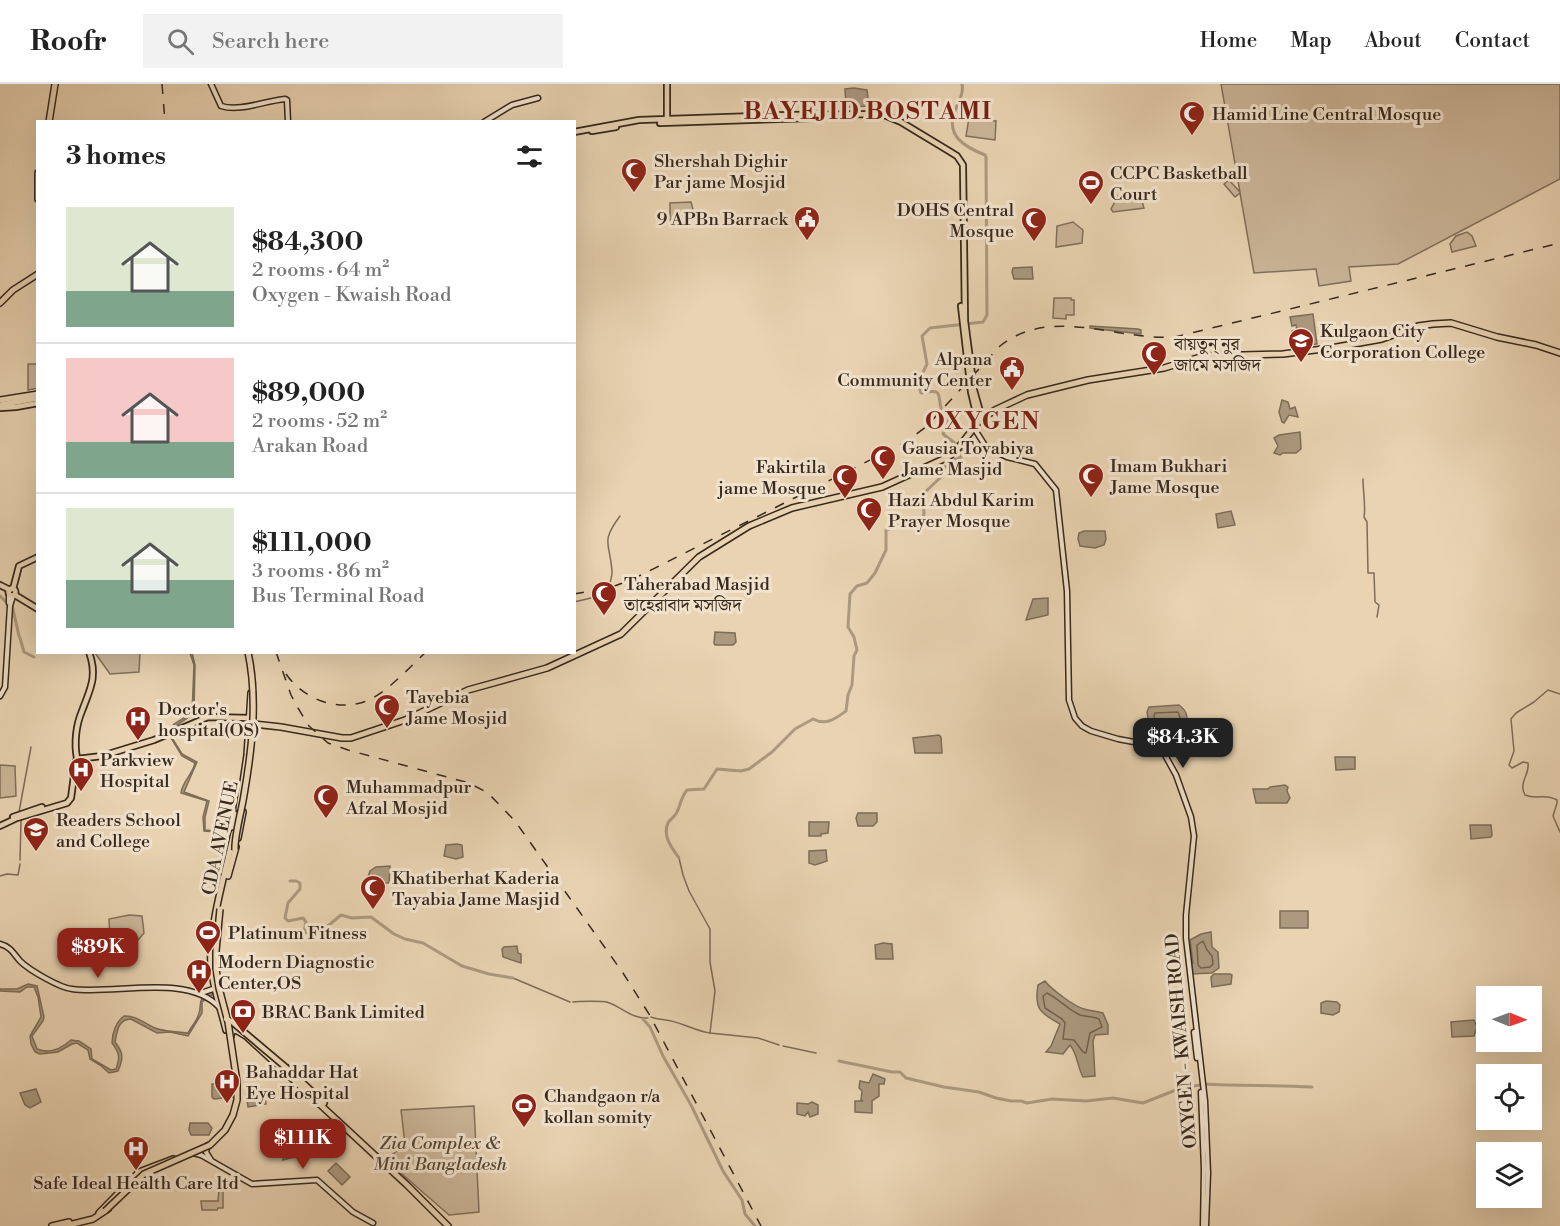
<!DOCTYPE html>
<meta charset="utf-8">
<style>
body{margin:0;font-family:"Libre Bodoni","Noto Serif Bengali",serif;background:#f2f2f2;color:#222;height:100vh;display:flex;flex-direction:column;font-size:22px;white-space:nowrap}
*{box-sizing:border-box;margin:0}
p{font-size:20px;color:#767676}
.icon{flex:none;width:33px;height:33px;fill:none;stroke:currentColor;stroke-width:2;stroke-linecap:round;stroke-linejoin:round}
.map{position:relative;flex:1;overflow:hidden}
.details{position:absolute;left:36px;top:36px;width:540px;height:534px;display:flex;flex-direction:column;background:#fff;border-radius:0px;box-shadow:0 6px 24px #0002}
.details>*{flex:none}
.needle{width:39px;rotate:91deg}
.buttons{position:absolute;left:1476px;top:902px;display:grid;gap:12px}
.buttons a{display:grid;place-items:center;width:66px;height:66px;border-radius:0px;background:#fff;box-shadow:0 6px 24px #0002;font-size:30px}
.price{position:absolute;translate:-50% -51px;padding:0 14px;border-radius:12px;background:#8f2418;color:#fff;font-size:20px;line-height:39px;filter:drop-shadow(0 2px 3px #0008)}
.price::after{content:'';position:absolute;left:50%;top:36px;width:18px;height:14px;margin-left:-9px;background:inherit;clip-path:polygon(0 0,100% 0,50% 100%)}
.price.current{background:#222;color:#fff}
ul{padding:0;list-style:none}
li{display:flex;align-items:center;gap:18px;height:150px;padding:0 30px}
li+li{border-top:2px solid #e0e0e0}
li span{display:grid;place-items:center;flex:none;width:168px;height:120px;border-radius:0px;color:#555}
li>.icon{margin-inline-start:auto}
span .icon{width:72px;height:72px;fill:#fffc;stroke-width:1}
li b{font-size:26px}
h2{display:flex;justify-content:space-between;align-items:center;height:72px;padding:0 30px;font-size:26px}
header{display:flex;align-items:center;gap:36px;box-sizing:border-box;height:84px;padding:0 30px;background:#fff;border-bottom:2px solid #e0e0e0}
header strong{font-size:28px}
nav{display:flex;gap:33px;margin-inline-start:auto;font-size:21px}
.search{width:420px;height:54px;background:#f2f2f2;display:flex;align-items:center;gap:15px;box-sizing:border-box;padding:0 21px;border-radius:0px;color:#767676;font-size:22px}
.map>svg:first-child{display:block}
.green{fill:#cbb699;stroke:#81705b;stroke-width:1.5}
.water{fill:#ac997f;stroke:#7d6c58;stroke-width:1.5}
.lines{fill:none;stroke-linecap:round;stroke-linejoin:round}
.shore{stroke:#72614e;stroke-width:1.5}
.stream{stroke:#7d6c58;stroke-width:1.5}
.canal{stroke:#ac997f;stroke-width:3}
.secondary-casing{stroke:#37291d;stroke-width:7}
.primary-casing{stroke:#37291d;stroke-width:8}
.trunk-casing{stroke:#37291d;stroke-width:8}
.secondary{stroke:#f1e2cd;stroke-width:4}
.primary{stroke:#e9d3b2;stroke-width:4.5}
.trunk{stroke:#e9d3b2;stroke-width:5}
.rail{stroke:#37291d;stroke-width:1.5;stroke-dasharray:10 10;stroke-linecap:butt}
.primary-bridge-casing{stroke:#37291d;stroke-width:8;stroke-linecap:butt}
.trunk-bridge-casing{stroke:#37291d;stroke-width:8;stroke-linecap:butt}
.primary-bridge{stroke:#e9d3b2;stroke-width:4.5}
.trunk-bridge{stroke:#e9d3b2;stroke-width:5}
.labels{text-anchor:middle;stroke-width:6;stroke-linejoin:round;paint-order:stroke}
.poi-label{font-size:18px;fill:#37291d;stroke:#f1e2cd;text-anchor:start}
.street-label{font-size:18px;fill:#37291d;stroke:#f1e2cd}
.park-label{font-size:18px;font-style:italic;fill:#554536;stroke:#f1e2cd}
.district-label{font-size:24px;font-weight:bold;letter-spacing:1.5px;fill:#7a1f14;stroke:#f1e2cd}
</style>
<header>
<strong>Roofr</strong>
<div class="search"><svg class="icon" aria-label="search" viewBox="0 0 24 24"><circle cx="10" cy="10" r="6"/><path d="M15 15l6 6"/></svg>Search here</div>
<nav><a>Home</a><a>Map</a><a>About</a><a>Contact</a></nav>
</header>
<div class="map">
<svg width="1560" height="1142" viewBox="0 0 1560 1142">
<rect width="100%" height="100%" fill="#e9d3b2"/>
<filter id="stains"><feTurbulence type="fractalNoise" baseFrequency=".00333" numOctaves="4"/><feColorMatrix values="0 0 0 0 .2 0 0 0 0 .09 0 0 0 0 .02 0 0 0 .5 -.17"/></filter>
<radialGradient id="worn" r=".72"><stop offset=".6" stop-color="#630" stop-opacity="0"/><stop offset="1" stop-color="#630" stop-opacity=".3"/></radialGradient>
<g class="green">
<polygon points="1221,0 1560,0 1560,95 1398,180 1349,183 1351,197 1319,202 1316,185 1254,189 1240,109 1235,113 1224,100 1229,96 1240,108"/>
<polygon points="969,34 996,37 995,56 966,52"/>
<polygon points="1140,110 1144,124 1113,128 1111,125 1118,112"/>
<polygon points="691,118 695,133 684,136 670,136 670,119"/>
<polygon points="1073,138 1083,146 1082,159 1056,163 1057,142"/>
<polygon points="1467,148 1472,152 1476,162 1452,168 1450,160 1456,152"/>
<polygon points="1054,214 1071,214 1071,216 1074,216 1074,231 1066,231 1066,235 1053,234"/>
<polygon points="28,280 37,280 38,304 28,306"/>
<polygon points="95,569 140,569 139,588 110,590"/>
<polygon points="0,681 15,682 16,712 0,714"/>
<polygon points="129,831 142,832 144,849 133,862 127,861 119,862 119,873 111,873 109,835"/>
<polygon points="474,1022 479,1128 449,1131 386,1076 405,1060 401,1026"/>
<polygon points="286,1055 298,1059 307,1065 301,1071 283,1076 283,1069 276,1067"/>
<polygon points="219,1106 223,1107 223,1124 218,1124 217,1126 202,1126 201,1117 218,1117"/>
</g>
<g class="water">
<polygon points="854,4 867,6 869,22 846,23 845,5"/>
<polygon points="1032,183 1033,195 1014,195 1012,188 1013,184"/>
<polygon points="1313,230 1317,260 1295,264 1292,247 1297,246 1296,241 1292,242 1290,233"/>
<polygon points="1090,242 1138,245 1141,246 1141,250 1090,244"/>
<polygon points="1282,316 1288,318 1290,325 1295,323 1298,333 1289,331 1284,339 1282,338 1279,328"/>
<polygon points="1300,348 1301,365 1296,369 1283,369 1280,371 1274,369 1278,362 1274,354 1279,351"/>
<polygon points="1231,427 1235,441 1218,444 1216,430"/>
<polygon points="1084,447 1105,447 1106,455 1104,461 1095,464 1080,462 1078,455 1079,449"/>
<polygon points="1048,514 1048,531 1026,536 1033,515"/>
<polygon points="715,548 735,549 736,558 733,561 715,561 714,559"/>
<path d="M190,569H192L195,581L194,627C188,637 175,639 169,649L182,670L197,678L184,708L209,717L205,733V746L217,747L220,750V760L227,765L218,759L217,748L204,747L203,733L207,717L181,709C182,698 193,690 195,679L182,672L168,649L174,640L192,629L194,581Z"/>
<path d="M1179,621C1189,628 1188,636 1185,647H1150L1147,628L1149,623Z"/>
<polygon points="939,651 941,653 942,669 915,669 913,654"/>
<polygon points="1335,673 1355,673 1355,685 1336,686"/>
<polygon points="1285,701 1288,703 1287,707 1290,714 1287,719 1256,719 1253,705 1268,705 1270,703"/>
<polygon points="858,729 877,729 877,738 873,742 858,742 856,734"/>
<polygon points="809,738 829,738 828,749 821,750 821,752 809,752"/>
<polygon points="1470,741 1491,741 1492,751 1491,753 1471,755"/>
<polygon points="457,760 462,761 463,773 456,775 444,772 446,761"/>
<polygon points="826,766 827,777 815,781 809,779 809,767"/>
<polygon points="390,782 389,799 370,799 368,793 370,787 376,783"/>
<rect x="1280" y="827" width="28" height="17"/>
<polygon points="1211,848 1212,863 1218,868 1219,884 1212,889 1191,890 1189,880 1193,879 1190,856 1201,850"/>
<polygon points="883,859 892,860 893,875 876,875 875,861"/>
<polygon points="517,862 518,869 521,870 521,879 503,873 502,865 504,863"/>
<polygon points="1214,890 1230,890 1232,891 1231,900 1212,903 1211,893"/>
<path d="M1045,897C1051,905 1075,923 1084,925C1090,927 1097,927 1103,929L1108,941V950L1095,951L1093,957L1095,992L1083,993C1077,982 1078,971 1070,961L1063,970L1046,968L1051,962L1060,940C1040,929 1034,925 1038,901Z"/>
<path d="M28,900L37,902L44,933L43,937L32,952L37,965C50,970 61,965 71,956L79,957L91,965L92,975L111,986L116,985C120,974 120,969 112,959C112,949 116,938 124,932C135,931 146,940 155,944C160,947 180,948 188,949C191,943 196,938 198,932C204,918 194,917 212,908L213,910L202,918V929L188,952L170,948L157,949L131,935C118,935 117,948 115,958C123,968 124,974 118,987L109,989L100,981L90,975L88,966L77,959L72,960L58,968L40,970L35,968L31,960L30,952L41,933L38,913L34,903H27L20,908L0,907V905H17Z"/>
<polygon points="1326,917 1337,918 1340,921 1339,928 1333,931 1321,929 1321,919"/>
<polygon points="1474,936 1477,943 1474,952 1452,953 1451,938"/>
<polygon points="873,990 885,995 884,1000 879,1000 879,1012 872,1017 872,1029 855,1028 855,1017 863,1017 861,1016 862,1007 859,1004 860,997 869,999"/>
<polygon points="231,999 233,1013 214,1015 212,1013 212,1000"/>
<polygon points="36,1005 41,1018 30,1024 25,1021 20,1009"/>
<polygon points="264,1006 266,1020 248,1023 246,1009"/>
<polygon points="812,1018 818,1021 818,1030 810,1033 808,1028 805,1032 797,1030 797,1019 808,1020"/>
<polygon points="190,1039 208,1039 212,1044 209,1051 191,1051 189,1046"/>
<polygon points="336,1079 350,1093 342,1101 328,1087"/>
</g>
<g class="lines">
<g class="shore">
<polygon points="1178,628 1181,636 1179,641 1158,642 1155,640 1154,632 1155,629"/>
<polygon points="1203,857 1207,866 1212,872 1213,880 1210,883 1201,884 1198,881 1197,861"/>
<path d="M1047,909C1059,915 1067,925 1080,931C1086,933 1093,932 1099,935L1102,943L1090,949L1086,969L1083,968L1074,956L1063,955L1065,939L1062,935L1045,924L1043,912Z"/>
</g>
<g class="stream">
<path d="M1363,395C1363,407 1366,424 1364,433L1367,438L1368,489H1374L1375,518L1379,521L1377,533"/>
<path d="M574,518L608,510C608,505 613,490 612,487C610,458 600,459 620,432"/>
<path d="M1560,610L1548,606L1534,618L1516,629L1511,635L1514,667L1509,681L1512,684L1523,678L1528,679C1530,691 1518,698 1525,711C1538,716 1545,709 1557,716V719L1553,732L1560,748"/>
<polyline points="19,728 31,663"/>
<polyline points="679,774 683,791 689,807 710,845 710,878 715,907 710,949 758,954 779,961"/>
<polyline points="20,776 21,736"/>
<polyline points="0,792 7,790 18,791 20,780"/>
<polyline points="513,894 570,918"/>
<path d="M573,918C578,917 604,917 607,918C622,923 632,935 648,934"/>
<path d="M651,933C658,936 664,935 671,937C685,940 696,947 710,949"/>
<polyline points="783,962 816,969"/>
</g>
<g class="canal">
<path d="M956,360L943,350L948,336C946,333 944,330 942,327C936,312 946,304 921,309L918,299L927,280L922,252L930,244L983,238L987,231L986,73L985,71C965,63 945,52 955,27C958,18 964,10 962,0"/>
<polyline points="0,512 7,519"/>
<polyline points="12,521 19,552"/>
<polyline points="20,554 24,568 34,573"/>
<path d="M679,774C672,764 662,752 668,739C671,734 675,733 677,728C681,720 681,713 687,706L704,705L717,685L741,687L749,685L772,668L795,645L813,635C826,642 835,635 846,627L848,611L852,601L854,572L857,566L854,553L848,543L850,510L857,502L867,499L875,489L886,466V446L902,440L922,437L924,430L923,410L941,393L947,379L961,373L963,368L961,365"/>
<polyline points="290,797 296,797 300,799 300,805 288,819 285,834 288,837 303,834 306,838 304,848 317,851 341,831 352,834 371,833 394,850 405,855 423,859 462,882 489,890 513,894"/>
<polyline points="643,935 650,943 663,972 691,1021 723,1087 742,1116 745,1130 755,1142"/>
<polyline points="839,977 892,988"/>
<polyline points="894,988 900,988 906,994 944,1003 979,1008 996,1014 1011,1017 1021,1017 1027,1019 1052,1015 1086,1017 1113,1014 1143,1019 1181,1004 1200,1001"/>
<path d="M1204,1000C1240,1002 1276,1001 1312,1003"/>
</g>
<defs>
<g id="secondary">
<path d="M211,0L221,22C240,28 264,17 285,15L287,16L288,38"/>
<polyline points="484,38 512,21 538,14"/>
<polyline points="974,344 986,363 1007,373 1035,380 1056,406 1067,507 1069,616 1075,634 1082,642 1091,647 1118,655 1150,661 1158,665 1165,671 1176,691 1191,733 1194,752 1186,831 1186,854 1205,1017 1208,1089 1206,1142"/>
<polyline points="9,519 9,510"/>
<polyline points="0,612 5,603 10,522 13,512"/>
<path d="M0,860C11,863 13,869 20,877C29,886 60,904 72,905C115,911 187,889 219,923"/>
<polyline points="197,907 204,908 216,904"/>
<polyline points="1194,948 1197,974"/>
<polyline points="1201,1008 1204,1085 1203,1142"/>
<polyline points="208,1061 206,1068 211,1076"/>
<polyline points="193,1069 201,1071 252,1100 317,1096 353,1128 373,1139"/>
</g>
<g id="primary">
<polyline points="667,36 667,0"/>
<polyline points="660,39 811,34"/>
<polyline points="592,47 616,43"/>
<polyline points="574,48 639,36 788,31 882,30 901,38 949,67 957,72 963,81 965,237 974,306 981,331"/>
<polyline points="961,222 971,308 977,333"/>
<polyline points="0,324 16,323 38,319"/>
<polyline points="0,501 10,506"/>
<circle cx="12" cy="508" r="3.5"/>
<polyline points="13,505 19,482 38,473"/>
<polyline points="15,511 38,525"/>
<path d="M77,674C74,659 76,641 82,627C90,605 98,593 89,568"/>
<polyline points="77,675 102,672 154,656 208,633 250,634"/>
<polyline points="13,733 42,723"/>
<polyline points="0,742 17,734 67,719 71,714 76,677"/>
</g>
<g id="trunk">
<polyline points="49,38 55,0"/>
<polyline points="38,89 38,115"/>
<polyline points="0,219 13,206 38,190"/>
<polyline points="0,316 38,310"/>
<polyline points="0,321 38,314"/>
<polygon points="980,330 982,333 980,336 977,333"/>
<polyline points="982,334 997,325 1027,311 1088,296 1164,284 1204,272 1283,270 1331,264 1382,255 1418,242 1433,240 1451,239 1497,253 1536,261 1560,269"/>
<polyline points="253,640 281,643 342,654 351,654 405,636 468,606 547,584 621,550 699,473 749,442 792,424 882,403 948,373 955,368 980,336"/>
<polyline points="239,725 247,671 251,609"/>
<polyline points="238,754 243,728"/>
<polyline points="228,792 236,763"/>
<path d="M226,946C221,925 213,904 211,882C208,845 226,786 234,749"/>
<polyline points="231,952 232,947 236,946 246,952 407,1101 448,1142"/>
<polyline points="287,984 324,1019"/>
<polyline points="99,1129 139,1088 173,1075"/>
<polyline points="52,1142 69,1138"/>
<polyline points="65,1142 93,1135 108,1125"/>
</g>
</defs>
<use href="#secondary" class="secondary-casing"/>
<use href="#primary" class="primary-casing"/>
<use href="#trunk" class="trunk-casing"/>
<use href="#secondary" class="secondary"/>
<use href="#primary" class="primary"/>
<use href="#trunk" class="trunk"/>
<g class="rail">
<polyline points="162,0 165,38"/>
<path d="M574,510L609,504L631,496L906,358L927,342L1000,262C1052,221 1116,257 1175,253L1560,159"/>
<polyline points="276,568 291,611 298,624 309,642 328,659 348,666 469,699 488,709 515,737 623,889 649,930 761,1142"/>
<path d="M286,590C304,616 339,629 369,616C388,607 410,583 426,568"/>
</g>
<defs>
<polyline id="primary-bridge" points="226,935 231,937 289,986"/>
<g id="trunk-bridge">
<path d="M235,766C234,753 242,725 244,711C252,665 258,615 248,568"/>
<polyline points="105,1127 144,1090 210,1061 225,1046 233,1031 237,1016 237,998 228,938 219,904 216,885 216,867 220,825"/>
</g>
</defs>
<use href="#primary-bridge" class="primary-bridge-casing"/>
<use href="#trunk-bridge" class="trunk-bridge-casing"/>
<use href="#primary-bridge" class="primary-bridge"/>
<use href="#trunk-bridge" class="trunk-bridge"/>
</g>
<defs>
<symbol id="mosque-pin" viewBox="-11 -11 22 30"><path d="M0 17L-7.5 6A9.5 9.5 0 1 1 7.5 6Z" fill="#8f2418" stroke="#f1e2cd"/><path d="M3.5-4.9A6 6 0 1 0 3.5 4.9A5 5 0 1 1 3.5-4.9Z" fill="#fff"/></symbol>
<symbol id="stadium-pin" viewBox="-11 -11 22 30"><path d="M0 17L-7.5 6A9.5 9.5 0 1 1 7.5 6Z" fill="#8f2418" stroke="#f1e2cd"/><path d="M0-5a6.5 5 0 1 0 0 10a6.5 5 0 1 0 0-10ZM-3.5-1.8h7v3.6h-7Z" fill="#fff"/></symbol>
<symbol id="civic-pin" viewBox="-11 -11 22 30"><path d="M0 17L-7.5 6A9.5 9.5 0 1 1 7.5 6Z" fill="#8f2418" stroke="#f1e2cd"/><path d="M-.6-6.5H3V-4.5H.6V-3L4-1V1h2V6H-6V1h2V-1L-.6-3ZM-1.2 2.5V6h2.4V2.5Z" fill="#fff"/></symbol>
<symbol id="university-pin" viewBox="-11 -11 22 30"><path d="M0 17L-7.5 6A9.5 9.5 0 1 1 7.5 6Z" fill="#8f2418" stroke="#f1e2cd"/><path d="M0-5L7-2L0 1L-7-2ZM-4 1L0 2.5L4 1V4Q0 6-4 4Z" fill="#fff"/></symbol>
<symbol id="hospital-pin" viewBox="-11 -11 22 30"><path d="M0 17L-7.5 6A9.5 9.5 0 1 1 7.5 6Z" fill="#8f2418" stroke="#f1e2cd"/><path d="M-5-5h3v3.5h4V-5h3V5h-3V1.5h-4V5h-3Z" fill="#fff"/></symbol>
<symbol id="bank-pin" viewBox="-11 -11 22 30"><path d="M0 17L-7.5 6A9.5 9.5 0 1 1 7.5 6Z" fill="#8f2418" stroke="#f1e2cd"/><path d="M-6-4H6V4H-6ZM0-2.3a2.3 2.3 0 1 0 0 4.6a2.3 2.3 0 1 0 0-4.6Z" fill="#fff"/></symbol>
</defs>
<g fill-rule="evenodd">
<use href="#mosque-pin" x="1177" y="15" width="30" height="40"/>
<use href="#mosque-pin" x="619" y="72" width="30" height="40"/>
<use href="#stadium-pin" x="1076" y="84" width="30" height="40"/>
<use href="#civic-pin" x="792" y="120" width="30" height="40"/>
<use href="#mosque-pin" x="1019" y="121" width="30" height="40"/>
<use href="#university-pin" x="1286" y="242" width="30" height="40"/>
<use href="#mosque-pin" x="1139" y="255" width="30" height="40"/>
<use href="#civic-pin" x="997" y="270" width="30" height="40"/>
<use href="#mosque-pin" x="868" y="359" width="30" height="40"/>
<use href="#mosque-pin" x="1076" y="377" width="30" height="40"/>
<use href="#mosque-pin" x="830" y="378" width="30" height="40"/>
<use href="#mosque-pin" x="854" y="411" width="30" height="40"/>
<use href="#mosque-pin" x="589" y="495" width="30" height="40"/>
<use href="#mosque-pin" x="372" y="608" width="30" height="40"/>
<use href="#hospital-pin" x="123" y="620" width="30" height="40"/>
<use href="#hospital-pin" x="66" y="671" width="30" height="40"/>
<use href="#mosque-pin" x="311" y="698" width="30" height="40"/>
<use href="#university-pin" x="21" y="731" width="30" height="40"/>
<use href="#mosque-pin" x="358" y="789" width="30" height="40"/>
<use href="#stadium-pin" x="193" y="834" width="30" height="40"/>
<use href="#hospital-pin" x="184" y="873" width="30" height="40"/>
<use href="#bank-pin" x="228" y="913" width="30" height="40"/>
<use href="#hospital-pin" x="212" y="983" width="30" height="40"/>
<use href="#stadium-pin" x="509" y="1007" width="30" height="40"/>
<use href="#hospital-pin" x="121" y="1050" width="30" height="40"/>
</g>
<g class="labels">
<g class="poi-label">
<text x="1212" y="36">Hamid Line Central Mosque</text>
<text x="654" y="83">Shershah Dighir<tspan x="654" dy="21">Par jame Mosjid</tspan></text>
<text x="1110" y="95">CCPC Basketball<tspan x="1110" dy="21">Court</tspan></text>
<text x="1014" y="132" text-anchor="end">DOHS Central<tspan x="1014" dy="21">Mosque</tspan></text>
<text x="788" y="141" text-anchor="end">9 APBn Barrack</text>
<text x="1320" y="253">Kulgaon City<tspan x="1320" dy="21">Corporation College</tspan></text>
<text x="1174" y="266">বায়তুন্ নুর<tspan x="1174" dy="21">জামে মসজিদ</tspan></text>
<text x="992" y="281" text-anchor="end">Alpana<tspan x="992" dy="21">Community Center</tspan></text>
<text x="902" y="370">Gausia Toyabiya<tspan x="902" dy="21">Jame Masjid</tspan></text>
<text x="1110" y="388">Imam Bukhari<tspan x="1110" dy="21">Jame Mosque</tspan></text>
<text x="826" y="389" text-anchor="end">Fakirtila<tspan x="826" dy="21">jame Mosque</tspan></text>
<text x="888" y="422">Hazi Abdul Karim<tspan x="888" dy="21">Prayer Mosque</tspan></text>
<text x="624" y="506">Taherabad Masjid<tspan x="624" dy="21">তাহেরাবাদ মসজিদ</tspan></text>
<text x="406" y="619">Tayebia<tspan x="406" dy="21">Jame Mosjid</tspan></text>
<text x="158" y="631">Doctor's<tspan x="158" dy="21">hospital(OS)</tspan></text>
<text x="100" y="682">Parkview<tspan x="100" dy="21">Hospital</tspan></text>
<text x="346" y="709">Muhammadpur<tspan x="346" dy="21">Afzal Mosjid</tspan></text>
<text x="56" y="742">Readers School<tspan x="56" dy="21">and College</tspan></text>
<text x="392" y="800">Khatiberhat Kaderia<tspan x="392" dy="21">Tayabia Jame Masjid</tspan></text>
<text x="228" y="855">Platinum Fitness</text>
<text x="218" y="884">Modern Diagnostic<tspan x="218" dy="21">Center,OS</tspan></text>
<text x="262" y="934">BRAC Bank Limited</text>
<text x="246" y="994">Bahaddar Hat<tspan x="246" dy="21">Eye Hospital</tspan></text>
<text x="544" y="1018">Chandgaon r/a<tspan x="544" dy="21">kollan somity</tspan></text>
<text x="136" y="1105" text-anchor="middle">Safe Ideal Health Care ltd</text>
</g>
<g class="street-label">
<text transform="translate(220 754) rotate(-78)" y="6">CDA AVENUE</text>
<text transform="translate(1181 957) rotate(-95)" y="6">OXYGEN - KWAISH ROAD</text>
</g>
<g class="park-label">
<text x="440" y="1065">Zia Complex &amp;<tspan x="440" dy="21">Mini Bangladesh</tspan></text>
</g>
<g class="district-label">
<text x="868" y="35">BAYEJID BOSTAMI</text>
<text x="983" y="345">OXYGEN</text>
</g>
</g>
<rect width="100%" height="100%" filter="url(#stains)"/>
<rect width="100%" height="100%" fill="url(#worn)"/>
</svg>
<div class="buttons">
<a><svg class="needle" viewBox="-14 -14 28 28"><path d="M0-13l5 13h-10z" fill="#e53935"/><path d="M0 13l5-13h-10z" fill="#767676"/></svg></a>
<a><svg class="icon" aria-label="locate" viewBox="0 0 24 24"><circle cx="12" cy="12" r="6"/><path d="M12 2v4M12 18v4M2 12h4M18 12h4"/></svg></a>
<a><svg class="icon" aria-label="layers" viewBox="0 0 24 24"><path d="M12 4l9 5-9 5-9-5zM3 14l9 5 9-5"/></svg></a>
</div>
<b class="price current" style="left:1183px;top:685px">$84.3K</b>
<b class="price" style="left:98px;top:895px">$89K</b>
<b class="price" style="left:303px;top:1086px">$111K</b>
<section class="details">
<h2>3 homes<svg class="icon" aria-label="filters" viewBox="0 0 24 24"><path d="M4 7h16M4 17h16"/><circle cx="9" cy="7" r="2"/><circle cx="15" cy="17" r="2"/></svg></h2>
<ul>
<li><span style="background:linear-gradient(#dfe7d0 70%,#7fa58c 0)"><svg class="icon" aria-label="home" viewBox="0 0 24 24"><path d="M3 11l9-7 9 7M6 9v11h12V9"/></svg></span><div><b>$84,300</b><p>2 rooms · 64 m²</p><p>Oxygen - Kwaish Road</p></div></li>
<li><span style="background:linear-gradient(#f6c9c9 70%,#7fa58c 0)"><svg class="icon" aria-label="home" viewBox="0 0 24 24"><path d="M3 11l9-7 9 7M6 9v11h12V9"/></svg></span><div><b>$89,000</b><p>2 rooms · 52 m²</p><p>Arakan Road</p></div></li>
<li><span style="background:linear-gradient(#dfe7d0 60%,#7fa58c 0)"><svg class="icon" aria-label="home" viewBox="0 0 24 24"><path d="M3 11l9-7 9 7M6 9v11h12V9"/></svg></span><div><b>$111,000</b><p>3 rooms · 86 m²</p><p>Bus Terminal Road</p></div></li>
</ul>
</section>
</div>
